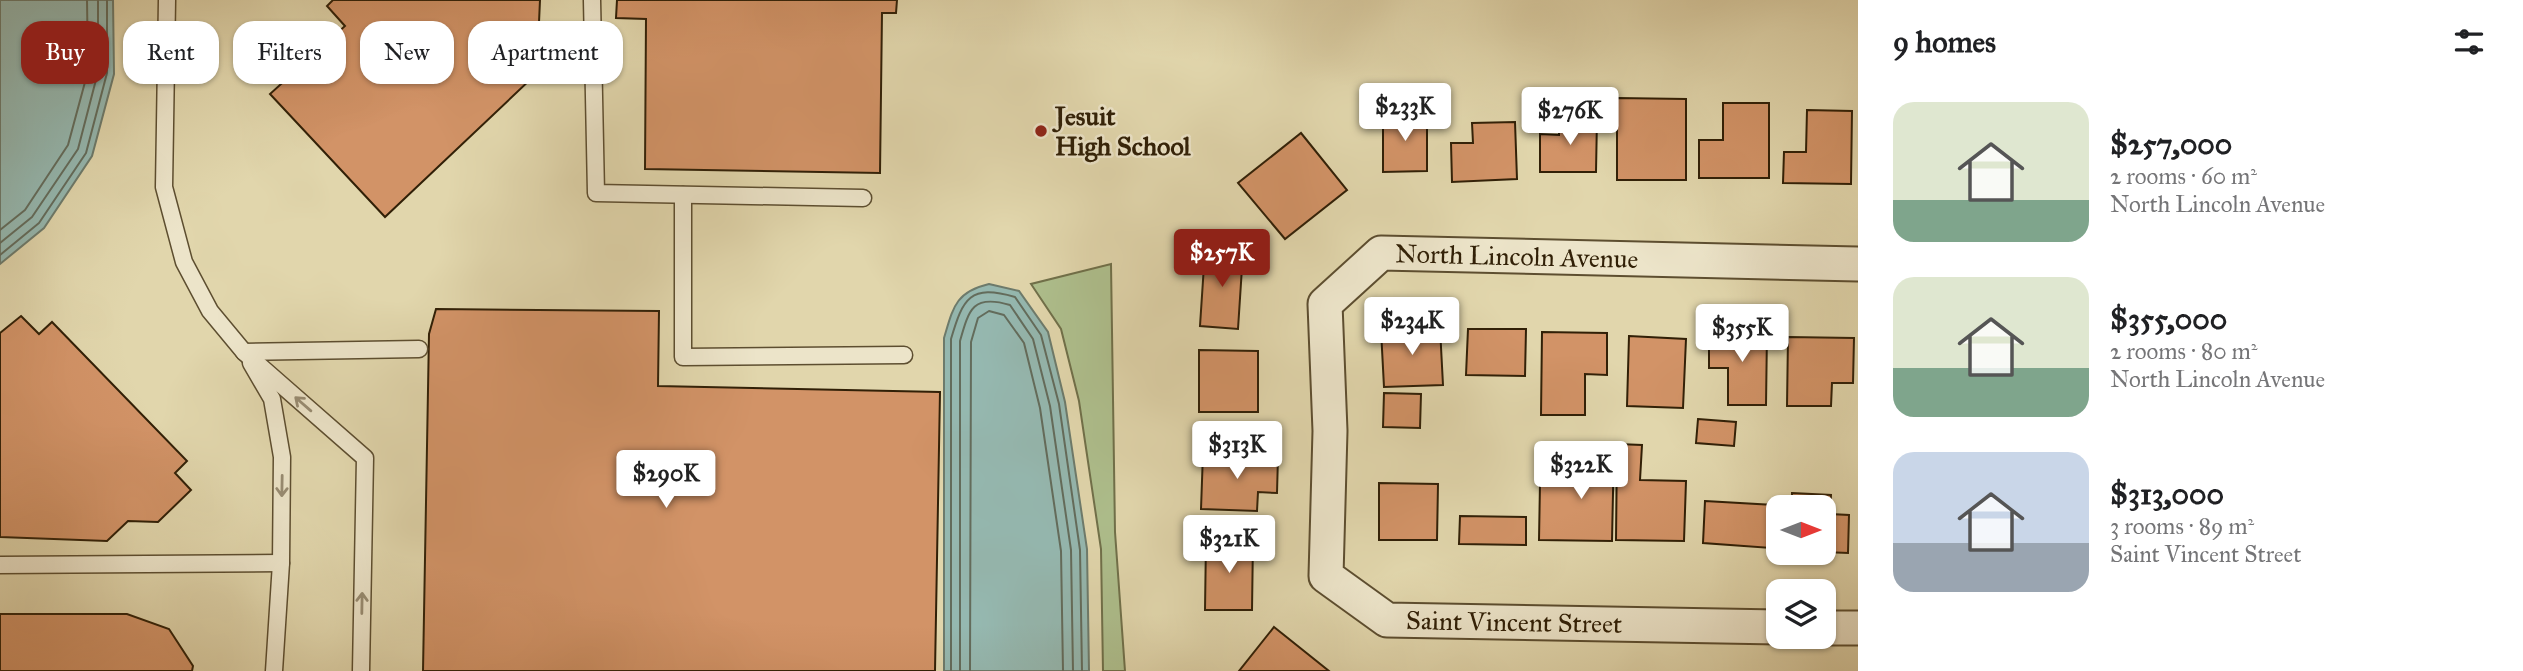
<!DOCTYPE html>
<meta charset="utf-8">
<style>
body{margin:0;font-family:"IM FELL Great Primer",serif;background:#f6f6f6;color:#202124;height:100vh;display:flex;flex-direction:column;font-size:26px;white-space:nowrap}
*{box-sizing:border-box;margin:0}
p{font-size:23px;color:#757577}
.icon{flex:none;width:38px;height:38px;fill:none;stroke:currentColor;stroke-width:2;stroke-linecap:round;stroke-linejoin:round}
.map{position:relative;flex:1;overflow:hidden}
.sheet{display:flex;flex-direction:column;background:#fff;width:665px}
.sheet>*{flex:none}
.guide{position:absolute;left:21px;top:21px;width:665px;height:63px;display:flex;gap:14px}
.needle{width:46px;rotate:90deg}
.buttons{position:absolute;left:1766px;top:495px;display:grid;gap:14px}
.buttons a{display:grid;place-items:center;width:70px;height:70px;border-radius:14px;background:#fff;box-shadow:0 2px 5px #0004;font-size:35px}
.price{position:absolute;translate:-50% -60px;padding:0 16px;border-radius:7px;background:#fff;color:#222;font-size:23px;line-height:46px;filter:drop-shadow(0 2px 4px #0008)}
.price::after{content:'';position:absolute;left:50%;top:42px;width:21px;height:16px;margin-left:-10px;background:inherit;clip-path:polygon(0 0,100% 0,50% 100%)}
.price.selected{background:#8f2418;color:#fff}
ul{padding:0;list-style:none}
li{display:flex;align-items:center;gap:21px;height:175px;padding:0 35px}
li span{display:grid;place-items:center;flex:none;width:196px;height:140px;border-radius:21px;color:#555}
li>.icon{margin-inline-start:auto}
span .icon{width:84px;height:84px;fill:#fffc;stroke-width:1}
li b{font-size:30px}
h2{display:flex;justify-content:space-between;align-items:center;height:84px;padding:0 35px;font-size:30px}
.chip{padding:0 24px;border-radius:21px;background:#fff;box-shadow:0 2px 5px #0004;font-size:24px;line-height:63px}
.chip.selected{background:#8f2418;color:#fff}
main{display:flex;flex:1;min-height:0}
.map>svg:first-child{display:block}
.green{fill:#aebf8d;stroke:#70704a;stroke-width:2}
.water{fill:#95b8b0;stroke:#6d7b6c;stroke-width:2}
.lines{fill:none;stroke-linecap:round;stroke-linejoin:round}
.shore{stroke:#636c5c;stroke-width:2}
.building{fill:#d29367;stroke:#312007;stroke-width:2}
.lane-casing{stroke:#5d4e30;stroke-width:19}
.street-casing{stroke:#5d4e30;stroke-width:37}
.lane{stroke:#ece4c9;stroke-width:16}
.street{stroke:#ece4c9;stroke-width:33}
.oneway{stroke:#988c72}
.poi-dot{fill:#8f2418;stroke:#ece4c9;stroke-width:2.5}
.labels{text-anchor:middle;stroke-width:5;stroke-linejoin:round;paint-order:stroke}
.poi-label{font-size:26px;font-weight:bold;fill:#312007;stroke:#ece4c9;text-anchor:start}
.street-label{font-size:26px;fill:#312007;stroke:#ece4c9}
</style>
<main>
<div class="map">
<svg width="1858" height="671" viewBox="0 0 1858 671">
<rect width="100%" height="100%" fill="#e1d6ac"/>
<filter id="stains"><feTurbulence type="fractalNoise" baseFrequency=".00286" numOctaves="4"/><feColorMatrix values="0 0 0 0 .2 0 0 0 0 .09 0 0 0 0 .02 0 0 0 .5 -.17"/></filter>
<radialGradient id="worn" r=".72"><stop offset=".6" stop-color="#630" stop-opacity="0"/><stop offset="1" stop-color="#630" stop-opacity=".3"/></radialGradient>
<polygon class="green" points="1111,264 1115,532 1125,671 1103,671 1101,549 1079,401 1061,329 1031,284"/>
<g class="water">
<polygon points="0,0 113,0 114,74 92,156 44,228 0,264"/>
<path d="M989,284L1019,291L1048,332L1065,402L1087,549L1089,671H944V338C953,308 955,292 989,284Z"/>
</g>
<g class="lines">
<g class="shore">
<polyline points="0,230 25,210 68,145 88,71 87,0"/>
<polyline points="0,243 32,217 78,149 98,72 98,0"/>
<polyline points="0,255 39,223 86,153 107,73 107,0"/>
<path d="M951,671V339C963,298 970,284 1015,297L1041,335L1059,404L1080,550L1082,671"/>
<path d="M960,671V341C969,309 973,294 1010,305L1033,339L1050,406L1071,550L1073,671"/>
<polyline points="970,671 971,342 978,318 989,311 1004,315 1024,343 1040,408 1061,551 1063,671"/>
</g>
</g>
<g class="building">
<polygon points="333,0 540,0 538,45 551,60 385,217 270,94 345,26 327,6"/>
<polygon points="617,0 897,0 896,13 882,13 880,173 645,169 646,19 616,18"/>
<polygon points="1617,98 1686,99 1686,180 1617,180"/>
<polygon points="1723,103 1769,103 1769,178 1699,178 1699,140 1723,140"/>
<polygon points="1807,110 1852,111 1851,184 1783,183 1784,152 1806,152"/>
<polygon points="1383,114 1427,114 1427,171 1383,172"/>
<polygon points="1559,117 1597,118 1596,172 1540,172 1540,134 1559,135"/>
<polygon points="1515,122 1517,179 1452,182 1451,143 1473,143 1472,123"/>
<polygon points="1301,133 1347,190 1285,239 1238,183"/>
<polygon points="1205,250 1243,252 1238,329 1200,326"/>
<polygon points="436,309 659,311 658,386 940,392 935,671 423,671 429,334"/>
<polygon points="21,316 39,334 52,322 187,461 175,473 191,490 158,522 128,521 107,541 0,537 0,333"/>
<polygon points="1440,328 1443,385 1384,387 1381,330"/>
<polygon points="1468,329 1526,329 1525,376 1466,375"/>
<polygon points="1709,331 1767,332 1766,405 1728,405 1728,368 1709,368"/>
<polygon points="1542,332 1607,333 1607,375 1585,374 1585,415 1541,415"/>
<polygon points="1629,336 1686,339 1683,408 1627,406"/>
<polygon points="1788,337 1854,338 1853,383 1832,383 1831,406 1787,406"/>
<polygon points="1199,350 1258,351 1258,412 1199,412"/>
<polygon points="1384,393 1421,394 1420,428 1383,427"/>
<polygon points="1698,419 1736,422 1734,446 1696,443"/>
<polygon points="1584,444 1614,445 1612,541 1539,540 1540,483 1583,483"/>
<polygon points="1617,444 1642,445 1640,480 1686,481 1684,541 1616,540"/>
<polygon points="1203,453 1278,456 1277,493 1258,492 1257,511 1201,509"/>
<polygon points="1379,483 1438,484 1437,540 1379,540"/>
<polygon points="1792,493 1831,495 1830,514 1849,515 1848,553 1824,552 1824,508 1792,508"/>
<polygon points="1705,501 1774,505 1771,548 1703,543"/>
<polygon points="1460,516 1526,517 1526,545 1459,544"/>
<polygon points="1206,540 1253,540 1252,610 1205,610"/>
<polygon points="0,614 127,614 169,629 193,666 192,671 0,671"/>
<polygon points="1274,627 1329,671 1239,671"/>
</g>
<g class="lines">
<defs>
<g id="lane">
<polyline points="167,0 164,187 184,262 210,311 244,352 365,458 361,671"/>
<polyline points="592,0 596,193 863,198"/>
<polyline points="683,195 683,357 904,355"/>
<polyline points="244,352 419,349"/>
<polyline points="251,363 272,399 282,457 281,563 274,671"/>
<polyline points="0,565 281,563"/>
</g>
<g id="street">
<path id="s1" d="M1778,627L1387,620L1326,576L1330,431L1325,304L1381,253L1858,264"/>
<polyline points="1824,628 1858,628"/>
</g>
</defs>
<use href="#lane" class="lane-casing"/>
<use href="#street" class="street-casing"/>
<use href="#lane" class="lane"/>
<use href="#street" class="street"/>
</g>
<defs><path id="oneway-shaft" d="M-6 0H5M1.5-3L5.5 0L1.5 3" fill="none" stroke-width="1.6" stroke-linecap="round" stroke-linejoin="round" transform="scale(1.75)"/></defs>
<g class="oneway">
<use href="#oneway-shaft" transform="translate(303 404) rotate(-139)"/>
<use href="#oneway-shaft" transform="translate(282 486) rotate(91)"/>
<use href="#oneway-shaft" transform="translate(362 603) rotate(-89)"/>
</g>
<circle class="poi-dot" cx="1041" cy="131" r="7"/>
<g class="labels">
<g class="poi-label">
<text x="1055" y="125">Jesuit<tspan x="1055" dy="30">High School</tspan></text>
</g>
<g class="street-label">
<text dy="9" stroke="none"><textPath href="#s1" startOffset="950">North Lincoln Avenue</textPath></text>
<text transform="translate(1514 622) rotate(1)" y="9">Saint Vincent Street</text>
</g>
</g>
<rect width="100%" height="100%" filter="url(#stains)"/>
<rect width="100%" height="100%" fill="url(#worn)"/>
</svg>
<div class="buttons">
<a><svg class="needle" viewBox="-14 -14 28 28"><path d="M0-13l5 13h-10z" fill="#e53935"/><path d="M0 13l5-13h-10z" fill="#757577"/></svg></a>
<a><svg class="icon" aria-label="layers" viewBox="0 0 24 24"><path d="M12 4l9 5-9 5-9-5zM3 14l9 5 9-5"/></svg></a>
</div>
<b class="price" style="left:1405px;top:143px">$233K</b>
<b class="price" style="left:1570px;top:147px">$276K</b>
<b class="price selected" style="left:1222px;top:289px">$257K</b>
<b class="price" style="left:1412px;top:357px">$234K</b>
<b class="price" style="left:1742px;top:364px">$355K</b>
<b class="price" style="left:1237px;top:481px">$313K</b>
<b class="price" style="left:1581px;top:501px">$322K</b>
<b class="price" style="left:666px;top:510px">$290K</b>
<b class="price" style="left:1229px;top:575px">$321K</b>
<div class="guide">
<a class="chip selected">Buy</a>
<a class="chip">Rent</a>
<a class="chip">Filters</a>
<a class="chip">New</a>
<a class="chip">Apartment</a>
</div>
</div>
<section class="sheet">
<h2>9 homes<svg class="icon" aria-label="filters" viewBox="0 0 24 24"><path d="M4 7h16M4 17h16"/><circle cx="9" cy="7" r="2"/><circle cx="15" cy="17" r="2"/></svg></h2>
<ul>
<li><span style="background:linear-gradient(#dfe7d0 70%,#7fa58c 0)"><svg class="icon" aria-label="home" viewBox="0 0 24 24"><path d="M3 11l9-7 9 7M6 9v11h12V9"/></svg></span><div><b>$257,000</b><p>2 rooms · 60 m²</p><p>North Lincoln Avenue</p></div></li>
<li><span style="background:linear-gradient(#dfe7d0 65%,#7fa58c 0)"><svg class="icon" aria-label="home" viewBox="0 0 24 24"><path d="M3 11l9-7 9 7M6 9v11h12V9"/></svg></span><div><b>$355,000</b><p>2 rooms · 80 m²</p><p>North Lincoln Avenue</p></div></li>
<li><span style="background:linear-gradient(#c9d6e8 65%,#9aa5b1 0)"><svg class="icon" aria-label="home" viewBox="0 0 24 24"><path d="M3 11l9-7 9 7M6 9v11h12V9"/></svg></span><div><b>$313,000</b><p>3 rooms · 89 m²</p><p>Saint Vincent Street</p></div></li>
</ul>
</section>
</main>
